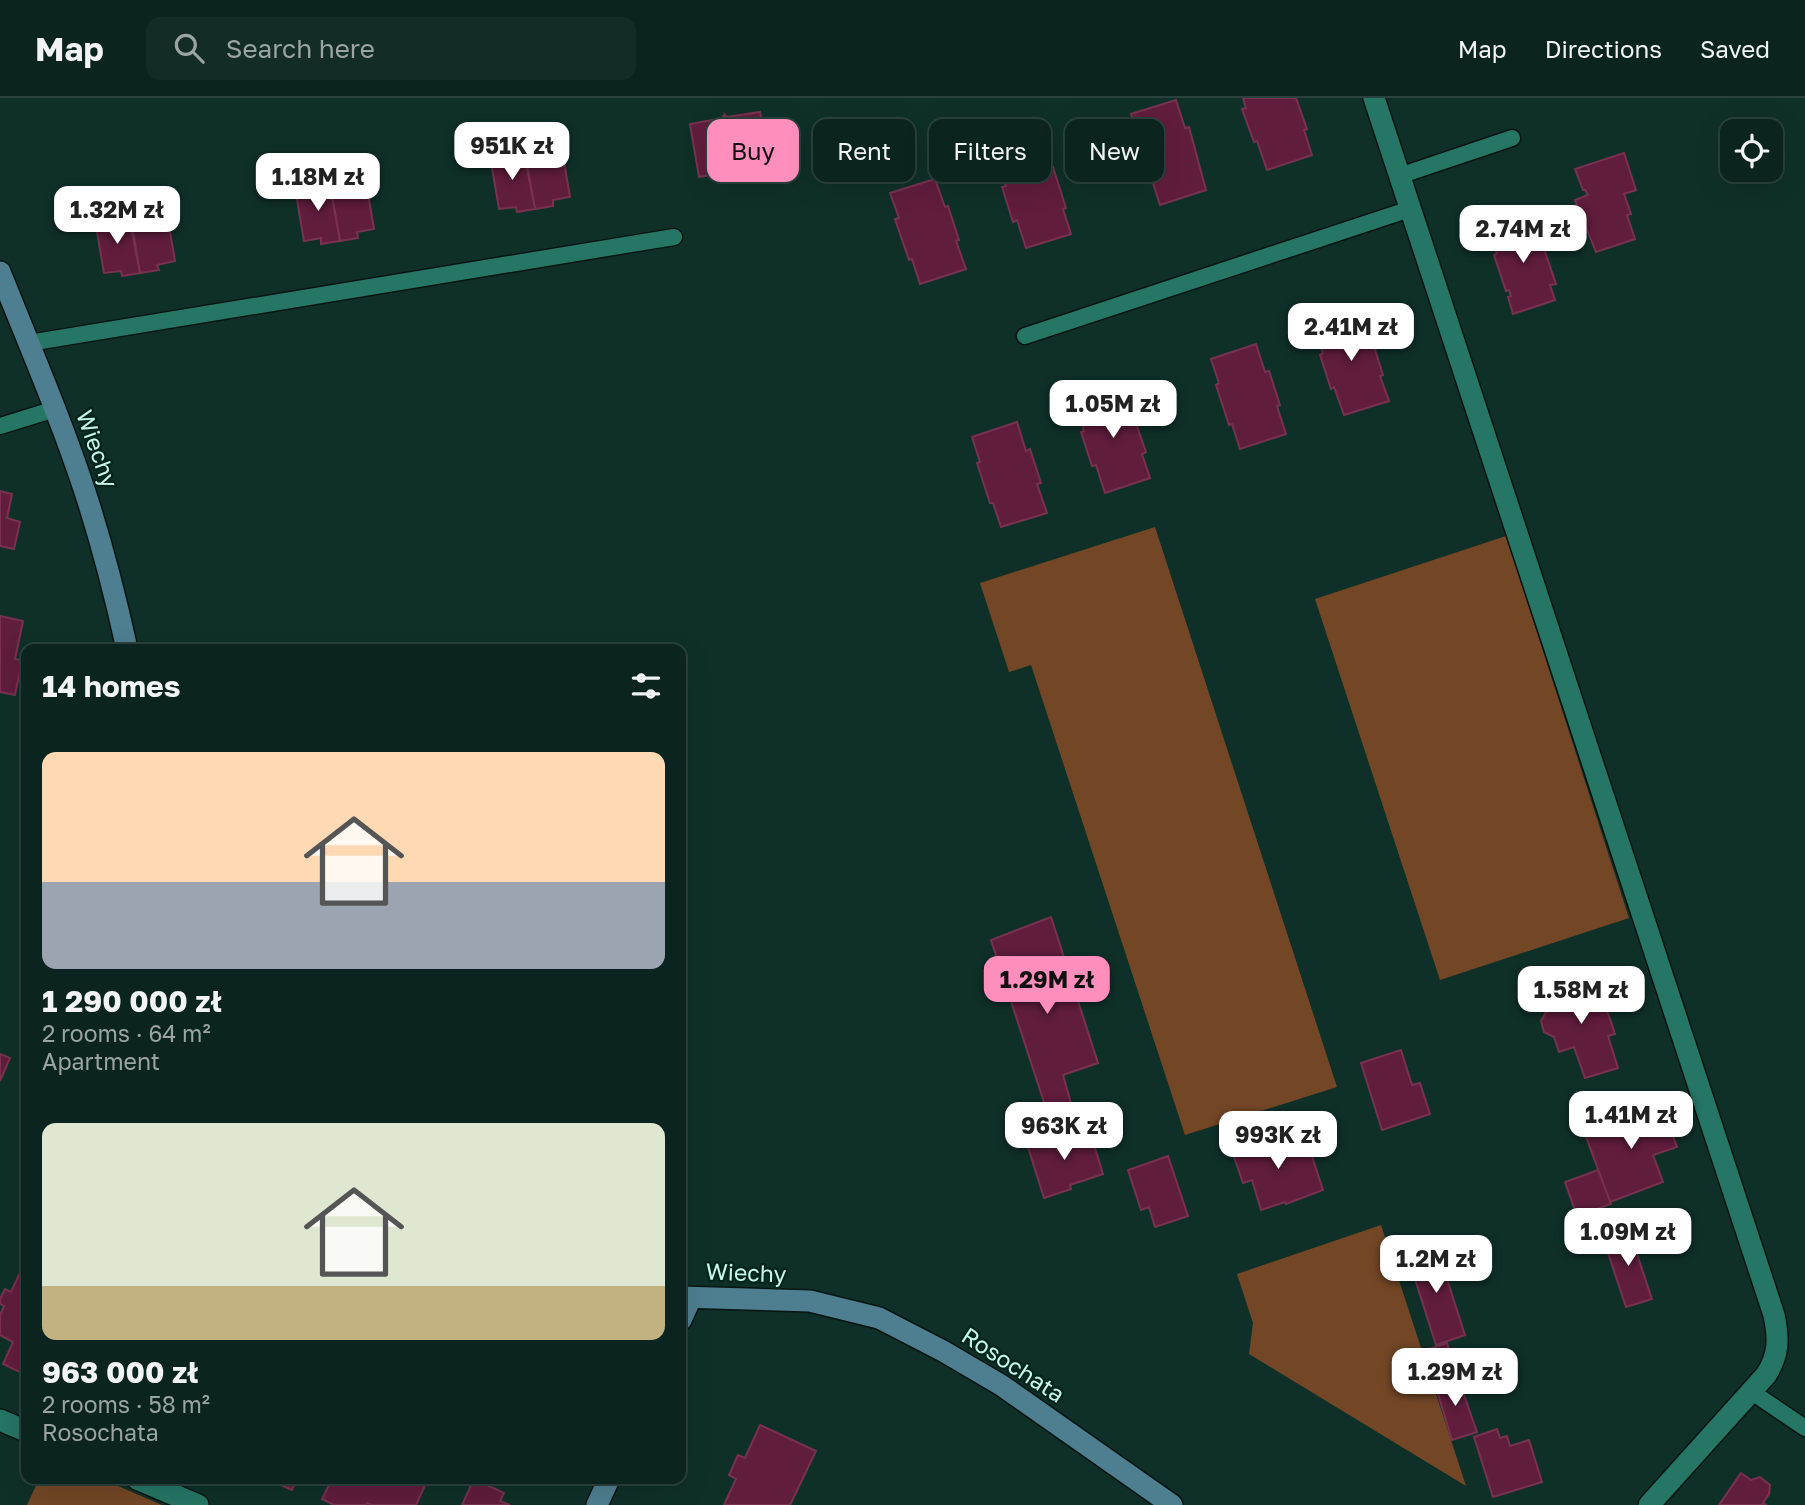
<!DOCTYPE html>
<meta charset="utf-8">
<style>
body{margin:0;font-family:"Golos Text",sans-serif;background:#142c28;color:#f1f3f6;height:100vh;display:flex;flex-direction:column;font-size:26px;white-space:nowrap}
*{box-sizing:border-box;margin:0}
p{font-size:23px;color:#9aa4a4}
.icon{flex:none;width:38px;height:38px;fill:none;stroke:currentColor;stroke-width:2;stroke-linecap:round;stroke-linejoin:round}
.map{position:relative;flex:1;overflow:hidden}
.details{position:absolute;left:21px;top:546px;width:665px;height:840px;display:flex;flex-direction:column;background:#0b241f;border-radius:14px;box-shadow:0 7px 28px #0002,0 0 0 2px #2b413d}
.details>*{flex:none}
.hud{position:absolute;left:707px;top:21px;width:665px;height:63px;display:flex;gap:14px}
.fabs{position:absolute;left:1720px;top:21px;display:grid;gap:14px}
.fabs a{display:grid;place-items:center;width:63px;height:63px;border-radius:14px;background:#0b241f;box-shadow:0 7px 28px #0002,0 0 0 2px #2b413d;font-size:35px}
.price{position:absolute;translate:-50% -60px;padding:0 16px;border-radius:14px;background:#fff;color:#222;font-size:23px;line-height:46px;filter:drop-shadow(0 2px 4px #0008)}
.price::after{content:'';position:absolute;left:50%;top:42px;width:21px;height:16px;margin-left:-10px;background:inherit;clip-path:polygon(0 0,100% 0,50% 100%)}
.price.selected{background:#fe8ebb;color:#111}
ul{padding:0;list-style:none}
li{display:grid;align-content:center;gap:14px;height:371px;padding:0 21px}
li span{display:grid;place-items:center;height:217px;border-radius:14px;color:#555}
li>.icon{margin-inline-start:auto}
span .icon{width:126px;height:126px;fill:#fffc;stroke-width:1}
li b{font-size:30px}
h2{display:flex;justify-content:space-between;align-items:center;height:84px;padding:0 21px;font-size:30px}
.pill{padding:0 24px;border-radius:14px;background:#0b241f;box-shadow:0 7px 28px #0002,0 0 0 2px #2b413d;font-size:24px;line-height:63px}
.pill.selected{background:#fe8ebb;color:#111}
header{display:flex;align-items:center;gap:42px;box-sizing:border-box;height:98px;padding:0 35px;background:#0b241f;border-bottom:2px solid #2b413d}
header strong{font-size:33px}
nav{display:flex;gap:38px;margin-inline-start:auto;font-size:24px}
.search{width:490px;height:63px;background:#142c28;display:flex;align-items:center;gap:18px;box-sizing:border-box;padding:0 24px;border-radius:14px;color:#9aa4a4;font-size:26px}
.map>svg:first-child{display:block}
.green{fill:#734726}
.building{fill:#601d3c;stroke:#783250;stroke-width:2}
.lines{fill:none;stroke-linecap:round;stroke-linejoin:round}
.lane-casing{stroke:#081512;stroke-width:19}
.street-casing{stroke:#081512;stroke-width:24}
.secondary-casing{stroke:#081512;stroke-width:24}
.lane{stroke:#257665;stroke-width:16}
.street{stroke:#257665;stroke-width:21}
.secondary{stroke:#4e7f90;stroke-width:21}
.labels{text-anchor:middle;stroke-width:5;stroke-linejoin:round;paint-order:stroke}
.street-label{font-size:23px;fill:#c8f7e9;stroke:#04261f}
</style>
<header>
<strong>Map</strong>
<div class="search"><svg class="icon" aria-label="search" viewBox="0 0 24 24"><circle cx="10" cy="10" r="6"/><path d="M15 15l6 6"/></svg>Search here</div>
<nav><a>Map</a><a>Directions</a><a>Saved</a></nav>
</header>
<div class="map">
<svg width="1805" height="1407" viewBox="0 0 1805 1407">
<rect width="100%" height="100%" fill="#0f3029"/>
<g class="green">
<polygon points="1155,429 1337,989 1185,1037 1031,567 1009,574 980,485"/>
<polygon points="1506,438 1629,820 1440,882 1315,501"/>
<polygon points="1381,1127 1466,1388 1249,1256 1253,1225 1237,1176"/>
<polygon points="39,1381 102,1381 162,1407 27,1407"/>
</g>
<g class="building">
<polygon points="1243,0 1296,0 1307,31 1304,32 1312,57 1267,72 1257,43 1254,44 1242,11 1246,10"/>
<polygon points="1176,2 1185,30 1189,29 1206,92 1160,107 1152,82 1149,83 1136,42 1139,41 1131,16"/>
<polygon points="760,14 770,67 753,70 753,76 735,79 725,17 727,19"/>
<polygon points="723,17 735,79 717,82 716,76 699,79 690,26 724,20"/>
<polygon points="561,46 570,99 553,102 553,108 535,111 524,50 526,52"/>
<polygon points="1041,46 1050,71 1053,69 1066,110 1063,111 1071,136 1026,150 1017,122 1013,124 1002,89 1006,88 996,60"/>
<polygon points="523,50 535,111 517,114 516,109 499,111 490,58 523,53"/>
<polygon points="1624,55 1636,92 1624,96 1631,116 1627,117 1635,141 1596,154 1575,102 1588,97 1585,92 1583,92 1575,71"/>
<polygon points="365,78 374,131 357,134 358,140 340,143 329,82 331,84"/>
<polygon points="935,81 945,109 948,108 959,142 956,143 966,171 920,186 912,161 909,162 895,121 899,120 890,95"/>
<polygon points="328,82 329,82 340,143 321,146 321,140 304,143 295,90 328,84"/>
<polygon points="166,110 175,163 157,167 159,172 140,175 130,114 132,116"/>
<polygon points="128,114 140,175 122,178 121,173 104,175 95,122 129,117"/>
<polygon points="1528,120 1533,135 1538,133 1556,186 1550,187 1555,202 1513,216 1508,199 1511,198 1509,192 1506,193 1494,157 1497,156 1495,150 1492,151 1486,134"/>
<polygon points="1359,212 1367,237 1370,236 1383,277 1380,278 1389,303 1344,317 1334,289 1331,291 1320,257 1323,255 1313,227"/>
<polygon points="1256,246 1265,274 1269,273 1280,307 1277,308 1286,336 1240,351 1232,326 1229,327 1216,287 1219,285 1211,261"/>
<polygon points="1121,290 1129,315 1132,314 1146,354 1142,356 1150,380 1105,395 1096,367 1092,368 1081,334 1084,333 1075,305"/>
<polygon points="1017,324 1026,353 1030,351 1041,385 1037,386 1047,415 1001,429 993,405 990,405 977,365 980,364 972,339"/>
<polygon points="0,393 12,396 7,420 20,424 14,451 0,448"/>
<polygon points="0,518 23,523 15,561 22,563 15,597 0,594"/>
<polygon points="1051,819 1098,965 1063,977 1080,1037 1057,1044 991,842"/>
<polygon points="1572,881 1581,885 1589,883 1594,897 1601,894 1615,936 1608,938 1618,970 1585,980 1574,949 1559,954 1554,939 1544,934 1541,923 1546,914 1541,899 1556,894 1561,884"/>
<polygon points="1401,952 1412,987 1420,985 1430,1016 1382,1032 1361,965"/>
<polygon points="0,956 10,960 0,983"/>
<polygon points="1661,1005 1677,1049 1653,1057 1663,1084 1610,1104 1584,1033"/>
<polygon points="1090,1034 1103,1076 1070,1087 1071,1091 1044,1100 1027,1046 1055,1037 1057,1044"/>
<polygon points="1273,1037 1279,1053 1307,1043 1323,1092 1286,1106 1285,1104 1261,1112 1252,1082 1243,1085 1231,1050"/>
<polygon points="1168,1058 1188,1118 1155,1129 1149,1109 1141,1112 1128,1072"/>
<polygon points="1598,1072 1611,1106 1577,1118 1565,1084"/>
<polygon points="1629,1132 1652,1201 1626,1209 1603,1140"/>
<polygon points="1436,1147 1465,1237 1436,1247 1407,1156"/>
<polygon points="24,1166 26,1168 26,1277 3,1266 13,1244 0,1237 0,1217 4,1208 0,1206 0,1201 5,1191 11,1194"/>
<polygon points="1447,1245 1457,1277 1434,1283 1423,1253"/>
<polygon points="1457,1277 1477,1334 1452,1342 1434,1283"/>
<polygon points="760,1327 816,1353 790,1407 724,1407 736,1381 729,1377 738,1357 745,1360"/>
<polygon points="1497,1331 1500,1340 1507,1338 1510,1348 1529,1342 1542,1384 1493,1399 1474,1339"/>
<polygon points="1741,1375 1751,1382 1760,1379 1770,1387 1769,1396 1763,1405 1766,1407 1719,1407"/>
<polygon points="267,1381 297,1381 292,1392"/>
<polygon points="332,1381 428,1381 416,1407 372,1407 367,1405 366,1407 334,1407 322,1401"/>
<polygon points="474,1381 504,1395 500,1403 510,1407 462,1407"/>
</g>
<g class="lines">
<defs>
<g id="lane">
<polyline points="1399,78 1512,40"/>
<polyline points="1025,238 1410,111"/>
<polyline points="29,245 674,139"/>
<polyline points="0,328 55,311"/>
<polyline points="1752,1294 1805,1330"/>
</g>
<g id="street">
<path d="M1374,0L1774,1217C1779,1241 1779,1257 1766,1277L1649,1407"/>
<polyline points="0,1322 26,1333"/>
<polyline points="137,1381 198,1407"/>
</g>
<g id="secondary">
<path d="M0,174C30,249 62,323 87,400C103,450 116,501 127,551"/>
<polyline points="681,1199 810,1203 879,1220 943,1253 1001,1287 1172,1407"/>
<polyline points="681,1222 691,1200"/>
<polyline points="597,1407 609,1381"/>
</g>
</defs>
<use href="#lane" class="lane-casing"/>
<use href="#street" class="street-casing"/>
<use href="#secondary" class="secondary-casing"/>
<use href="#lane" class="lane"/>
<use href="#street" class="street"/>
<use href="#secondary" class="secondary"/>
</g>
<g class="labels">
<g class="street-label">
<text transform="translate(97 351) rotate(70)" y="8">Wiechy</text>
<text transform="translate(746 1175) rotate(2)" y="8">Wiechy</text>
<text transform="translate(1013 1267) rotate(33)" y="8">Rosochata</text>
</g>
</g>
</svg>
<div class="fabs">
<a><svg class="icon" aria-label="locate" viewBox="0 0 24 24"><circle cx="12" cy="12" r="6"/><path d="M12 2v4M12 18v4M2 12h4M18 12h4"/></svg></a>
</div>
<b class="price" style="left:512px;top:84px">951K zł</b>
<b class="price" style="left:318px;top:115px">1.18M zł</b>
<b class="price" style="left:117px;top:148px">1.32M zł</b>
<b class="price" style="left:1523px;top:167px">2.74M zł</b>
<b class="price" style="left:1351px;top:265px">2.41M zł</b>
<b class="price" style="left:1113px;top:342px">1.05M zł</b>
<b class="price selected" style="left:1047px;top:918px">1.29M zł</b>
<b class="price" style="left:1581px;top:928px">1.58M zł</b>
<b class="price" style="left:1631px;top:1053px">1.41M zł</b>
<b class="price" style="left:1064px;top:1064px">963K zł</b>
<b class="price" style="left:1278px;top:1073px">993K zł</b>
<b class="price" style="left:1628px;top:1170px">1.09M zł</b>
<b class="price" style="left:1436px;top:1197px">1.2M zł</b>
<b class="price" style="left:1455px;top:1310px">1.29M zł</b>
<div class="hud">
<a class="pill selected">Buy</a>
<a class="pill">Rent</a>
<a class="pill">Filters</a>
<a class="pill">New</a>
</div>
<section class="details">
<h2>14 homes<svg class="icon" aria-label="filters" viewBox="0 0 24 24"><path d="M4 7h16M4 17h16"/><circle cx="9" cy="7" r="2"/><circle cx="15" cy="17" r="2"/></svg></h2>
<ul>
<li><span style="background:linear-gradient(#ffd9b3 60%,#9aa5b1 0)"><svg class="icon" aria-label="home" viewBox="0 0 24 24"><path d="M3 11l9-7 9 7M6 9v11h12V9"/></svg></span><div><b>1 290 000 zł</b><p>2 rooms · 64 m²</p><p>Apartment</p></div></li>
<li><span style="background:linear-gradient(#dfe7d0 75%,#c2b280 0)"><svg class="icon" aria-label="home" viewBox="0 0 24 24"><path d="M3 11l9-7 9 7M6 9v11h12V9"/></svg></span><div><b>963 000 zł</b><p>2 rooms · 58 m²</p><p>Rosochata</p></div></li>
</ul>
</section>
</div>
